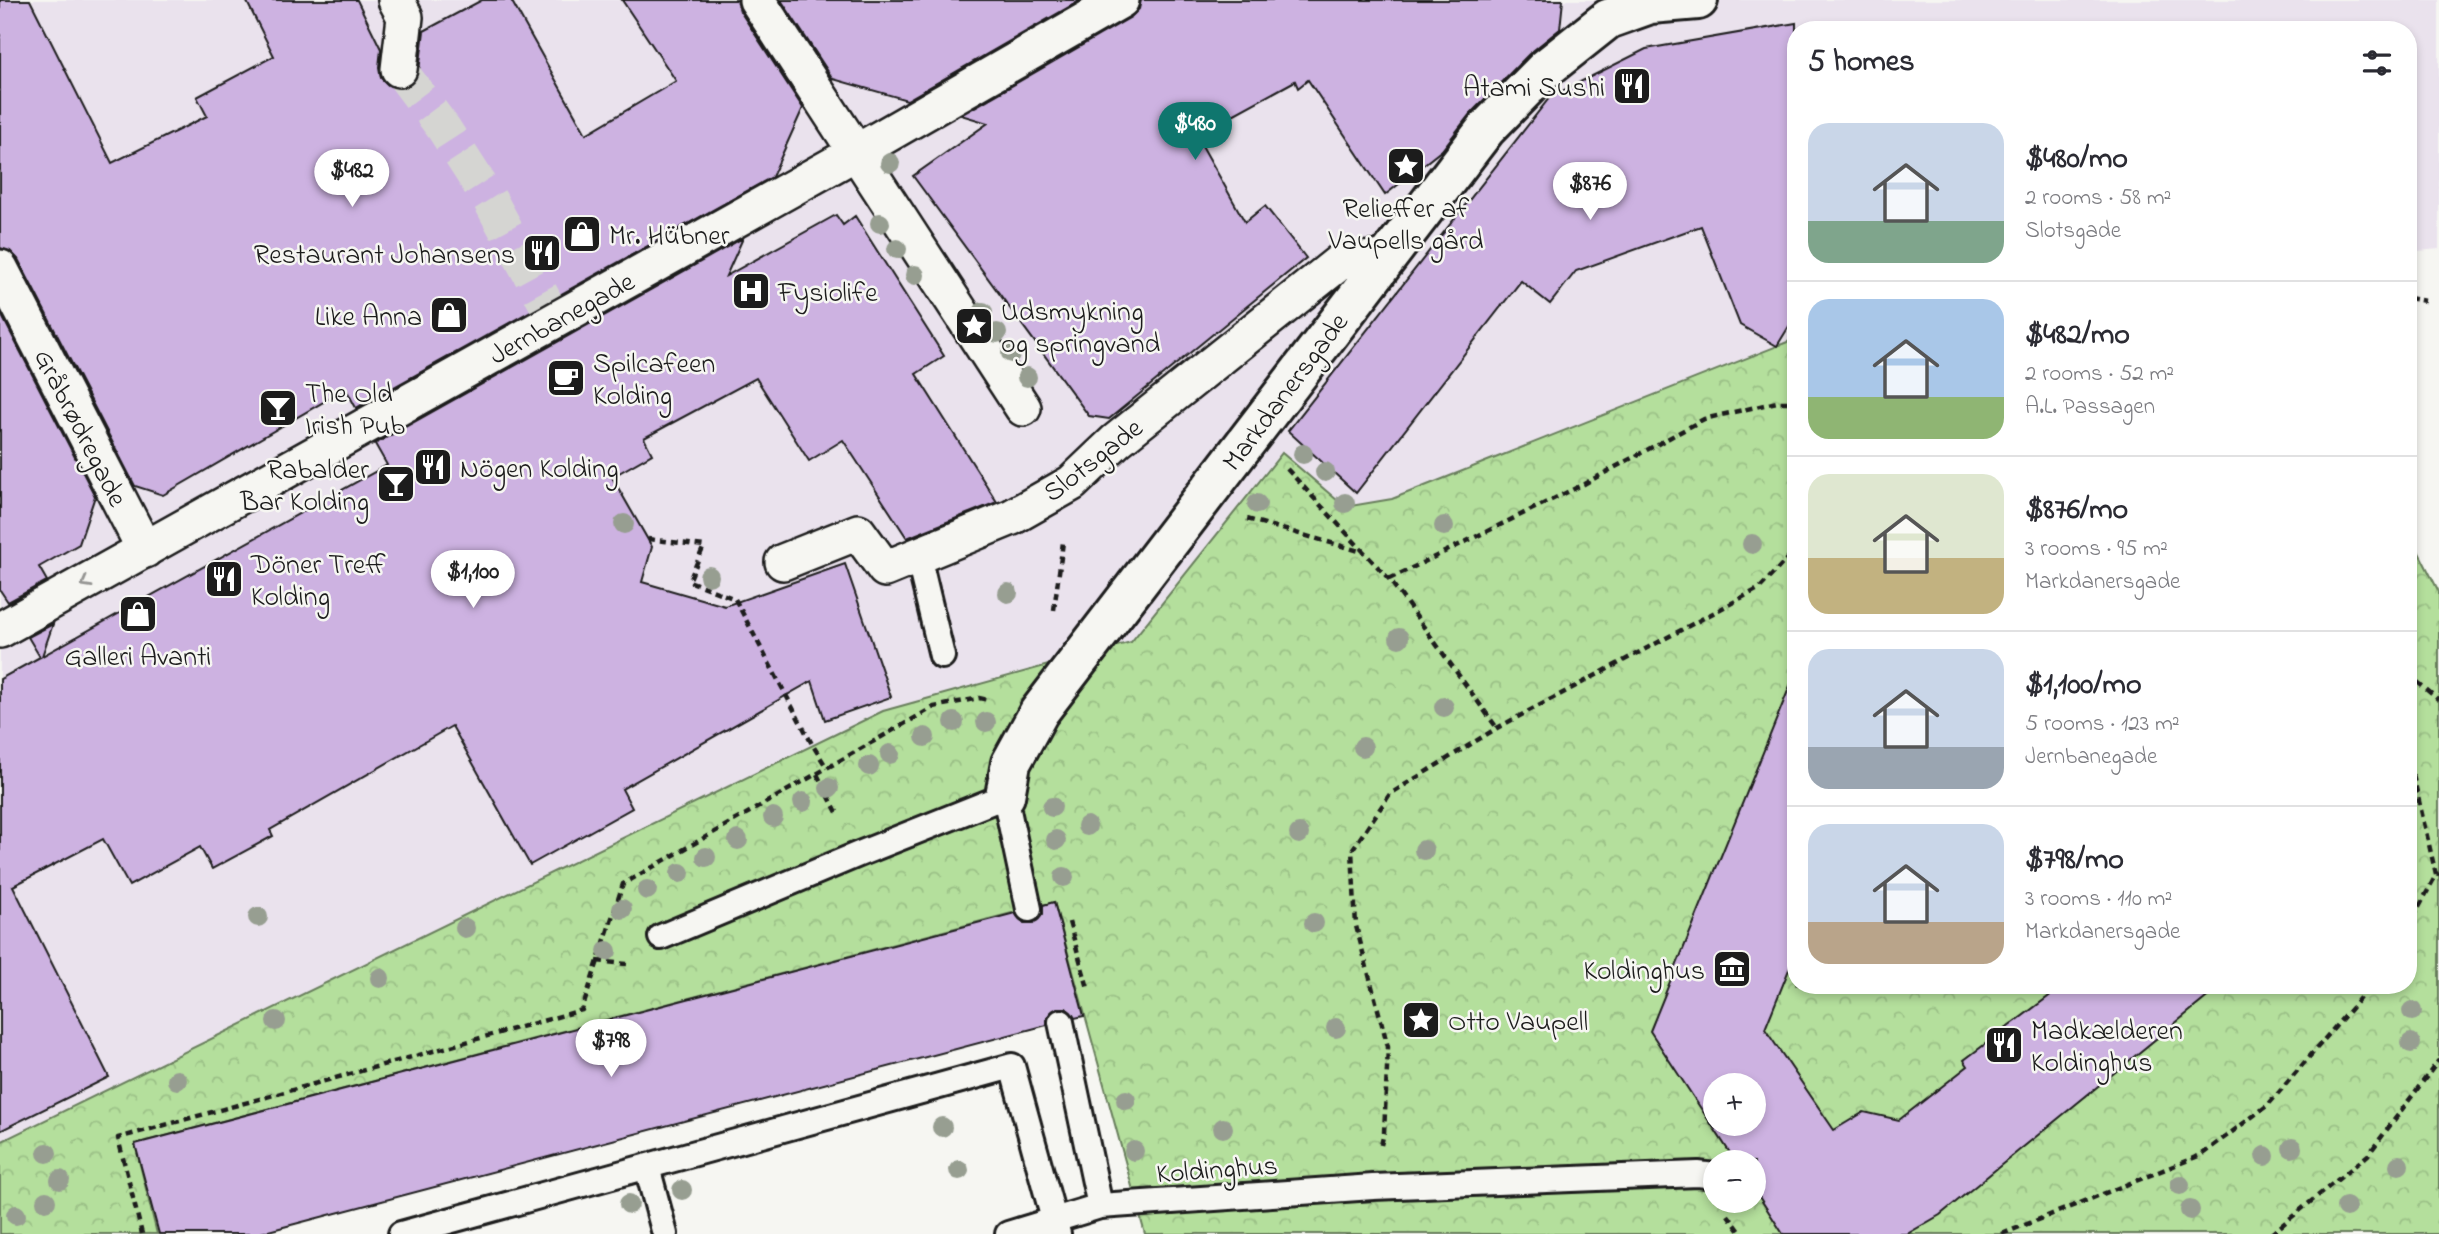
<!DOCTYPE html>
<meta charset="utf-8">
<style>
body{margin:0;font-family:"Indie Flower",sans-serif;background:#f2f2f3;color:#2b2b33;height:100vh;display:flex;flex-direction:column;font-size:26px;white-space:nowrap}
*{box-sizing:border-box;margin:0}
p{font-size:23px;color:#7c7c81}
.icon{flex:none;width:38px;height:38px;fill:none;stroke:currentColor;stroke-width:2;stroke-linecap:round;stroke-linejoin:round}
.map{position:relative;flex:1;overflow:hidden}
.details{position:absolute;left:1787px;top:21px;width:630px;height:973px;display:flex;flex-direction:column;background:#fff;border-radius:28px;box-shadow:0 4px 10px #0003}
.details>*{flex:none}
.controls{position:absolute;left:1703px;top:1073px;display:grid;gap:14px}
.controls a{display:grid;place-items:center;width:63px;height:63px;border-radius:50%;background:#fff;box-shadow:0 4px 10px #0003;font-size:35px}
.price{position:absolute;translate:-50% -60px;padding:0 16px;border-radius:24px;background:#fff;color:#222;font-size:23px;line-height:46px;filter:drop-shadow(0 2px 4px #0008)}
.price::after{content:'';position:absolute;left:50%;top:42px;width:21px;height:16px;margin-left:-10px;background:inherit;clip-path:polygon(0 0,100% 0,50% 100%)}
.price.active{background:#0f766e;color:#fff}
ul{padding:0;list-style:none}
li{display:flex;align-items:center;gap:21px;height:175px;padding:0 21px}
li+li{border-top:2px solid #e1e1e2}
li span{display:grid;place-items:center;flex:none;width:196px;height:140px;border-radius:21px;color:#555}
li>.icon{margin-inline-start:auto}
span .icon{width:84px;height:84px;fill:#fffc;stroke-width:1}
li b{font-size:30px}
h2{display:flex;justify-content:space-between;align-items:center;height:84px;padding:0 21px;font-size:30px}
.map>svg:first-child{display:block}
.built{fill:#eae2ed}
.forest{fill:url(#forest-crowns);stroke:#687e5c;stroke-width:2;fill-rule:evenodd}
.building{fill:#cdb2e1;stroke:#1c1c1c;stroke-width:2;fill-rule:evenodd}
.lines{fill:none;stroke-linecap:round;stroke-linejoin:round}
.pedestrian-tunnel{stroke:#d5d5d2;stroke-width:35;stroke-dasharray:35 18;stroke-linecap:butt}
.service-casing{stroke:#1c1c1c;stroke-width:30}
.pedestrian-casing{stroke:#1c1c1c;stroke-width:40}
.minor-casing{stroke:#1c1c1c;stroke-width:44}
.path{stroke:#1c1c1c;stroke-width:4.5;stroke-dasharray:7 5;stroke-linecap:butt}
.service{stroke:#f6f6f2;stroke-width:24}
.pedestrian{stroke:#f6f6f2;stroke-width:35}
.minor{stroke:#f6f6f2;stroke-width:38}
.tree{fill:#979e91}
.oneway{stroke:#949492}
.labels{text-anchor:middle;stroke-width:5;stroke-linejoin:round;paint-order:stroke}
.poi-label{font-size:28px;fill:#1c1c1c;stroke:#f6f6f2;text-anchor:start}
.street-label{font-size:28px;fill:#1c1c1c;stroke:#f6f6f2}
</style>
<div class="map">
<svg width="2439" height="1234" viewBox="0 0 2439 1234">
<defs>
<pattern id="forest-crowns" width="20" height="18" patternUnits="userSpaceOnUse" patternTransform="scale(1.75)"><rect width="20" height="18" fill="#b4df9c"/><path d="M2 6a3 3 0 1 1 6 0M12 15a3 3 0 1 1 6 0" fill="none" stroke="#9abf86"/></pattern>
</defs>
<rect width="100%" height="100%" fill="#f6f6f2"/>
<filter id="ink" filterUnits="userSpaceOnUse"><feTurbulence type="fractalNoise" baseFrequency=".0143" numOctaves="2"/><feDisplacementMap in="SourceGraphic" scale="14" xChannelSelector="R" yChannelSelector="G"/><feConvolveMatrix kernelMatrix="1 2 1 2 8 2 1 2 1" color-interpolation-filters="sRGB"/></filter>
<g filter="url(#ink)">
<polygon class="built" points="0,0 2439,0 2439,249 2408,252 2408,30 1796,30 1795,339 1392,499 1345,507 1282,454 1131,642 883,711 0,1142"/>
<path class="forest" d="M1795,339L1796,985H2408V531L2439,592V1234H1145L1054,902L135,1144L157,1234H0V1142L883,711L1131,642L1282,453L1345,507L1392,499ZM1715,1085H1754V1124H1715ZM1715,1162H1754V1200H1715Z"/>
<g class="building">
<polygon points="0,0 30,0 112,163 207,116 197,97 274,56 246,0 357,0 381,49 379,67 381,78 388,85 397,89 408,87 415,80 419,71 424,31 482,0 511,0 586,134 676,81 622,0 737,0 740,11 803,108 772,177 356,408 346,389 163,495 135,486 18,259 10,251 0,248"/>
<polygon points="781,0 1081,0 907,100 833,79"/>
<polygon points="1141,0 1563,0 1560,29 1529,54 1470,114 1442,150 1385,195 1308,80 1298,88 1295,81 1196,135 1245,222 1265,206 1306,258 1109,419 1089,416 913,176 988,123 961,115 1131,17 1139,9"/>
<polygon points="1796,23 1796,315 1777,346 1740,325 1701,226 1576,271 1550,304 1521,281 1356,493 1288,431 1550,97 1646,49"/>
<polygon points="836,215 843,225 855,216 944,356 916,374 997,502 907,538 843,440 809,461 756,378 644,438 652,454 612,477 652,547 642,582 725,606 845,564 891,697 825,720 812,681 622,789 632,808 530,865 452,726 270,830 273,836 212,869 200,847 129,886 103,839 13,886 109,1077 0,1131 0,679 40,657 28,637 53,624 42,656 387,465 375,444 743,238 726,276"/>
<polygon points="0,312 95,496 79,544 39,567 47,581 8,602 0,590"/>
<path d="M1794,676H1796V952L1765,1029L1834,1130L1864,1112L1899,1120L1968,1066L1964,1060L2064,985H2222L1940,1215L1907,1234H1783L1754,1189V1162H1736L1650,1031ZM1715,1085H1754V1124H1715Z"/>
<polygon points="1054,902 1084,1016 1075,1018 1066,1008 1057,1008 1047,1017 1047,1025 257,1234 159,1234 135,1144 1015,913 1024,923 1033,923 1043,914 1043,905"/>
</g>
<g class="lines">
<polyline class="pedestrian-tunnel" points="399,69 444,129 491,202 555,320"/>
<defs>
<g id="service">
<polyline points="918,556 942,656"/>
<polyline points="661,937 859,854 1005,796 1029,909"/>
<polyline points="1061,1022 1100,1206"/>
<polyline points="647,1167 665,1234"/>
<polyline points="401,1234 1012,1066 1058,1234"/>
<polyline points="1008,1234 1100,1206 1373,1187 1698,1174 1715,1176"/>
</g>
<g id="pedestrian">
<polyline points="396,0 405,17 399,69"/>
<polyline points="757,0 1023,408"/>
<polyline points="0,268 145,550"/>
<polyline points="783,562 858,532 885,569 1012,517 1072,483 1116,441 1340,262 1386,258"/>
<polyline points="0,630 855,153 1121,0"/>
</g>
<polyline id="minor" points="1005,796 1011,763 1039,712 1486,129 1545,69 1608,19 1650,4 1698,0"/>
</defs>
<use href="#service" class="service-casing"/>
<use href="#pedestrian" class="pedestrian-casing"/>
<use href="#minor" class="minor-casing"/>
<g class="path">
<polyline points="2408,298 2425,301"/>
<polyline points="1287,469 1389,579 1497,728"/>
<polyline points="1247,519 1363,552"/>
<polyline points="648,539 704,546 689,581 735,599 812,744 827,768"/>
<polyline points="1389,579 1584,484 1704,419 1777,402 1796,402"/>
<polyline points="1054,610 1063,542"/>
<polyline points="2408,674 2439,700"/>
<polyline points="2408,764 2413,775 2436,875"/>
<polyline points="817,774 839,816"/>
<polyline points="1069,922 1088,988"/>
<polyline points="2408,928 2436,875 2439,873"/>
<polyline points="597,961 627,964"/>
<polyline points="1381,1145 1384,1133 1388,1047 1356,926 1352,850 1390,794 1497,728 1760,588 1796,549"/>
<polyline points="1728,1215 1742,1234"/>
<polyline points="142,1234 118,1138 582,1010 623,884 934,707 979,698 988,700"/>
<polyline points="2002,1234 2201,1155 2268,1105 2371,985"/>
<polyline points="2271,1234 2368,1155 2439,1060"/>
</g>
<use href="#service" class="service"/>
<use href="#pedestrian" class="pedestrian"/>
<use href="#minor" class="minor"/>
</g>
<g class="tree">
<circle cx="890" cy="163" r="10"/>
<circle cx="880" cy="223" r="10"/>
<circle cx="897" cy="249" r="10"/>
<circle cx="915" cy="275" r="10"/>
<circle cx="983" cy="312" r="10"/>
<circle cx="997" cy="333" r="10"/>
<circle cx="1011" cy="353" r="10"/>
<circle cx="1027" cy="377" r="10"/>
<circle cx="1303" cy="454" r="10"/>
<circle cx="1325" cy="472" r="10"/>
<circle cx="1345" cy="503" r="10"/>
<circle cx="1257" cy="504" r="10"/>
<circle cx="624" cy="524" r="10"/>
<circle cx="1444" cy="526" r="10"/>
<circle cx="1752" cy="544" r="10"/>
<circle cx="709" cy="576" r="10"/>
<circle cx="1008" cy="593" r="10"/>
<circle cx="1399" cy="638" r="10"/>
<circle cx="1444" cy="707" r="10"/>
<circle cx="954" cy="722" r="10"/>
<circle cx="986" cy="722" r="10"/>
<circle cx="925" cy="737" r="10"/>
<circle cx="1363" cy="747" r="10"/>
<circle cx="890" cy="754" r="10"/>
<circle cx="869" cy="766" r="10"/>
<circle cx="829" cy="788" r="10"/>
<circle cx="803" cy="802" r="10"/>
<circle cx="1052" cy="807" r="10"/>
<circle cx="773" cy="817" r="10"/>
<circle cx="1087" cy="826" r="10"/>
<circle cx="1299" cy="834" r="10"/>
<circle cx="738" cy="840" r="10"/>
<circle cx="1056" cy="840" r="10"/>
<circle cx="1424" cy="850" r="10"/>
<circle cx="706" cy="857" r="10"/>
<circle cx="680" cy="873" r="10"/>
<circle cx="1064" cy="877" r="10"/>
<circle cx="647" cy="890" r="10"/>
<circle cx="622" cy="909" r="10"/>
<circle cx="258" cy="917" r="10"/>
<circle cx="1314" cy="923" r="10"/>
<circle cx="465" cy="928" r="10"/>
<circle cx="607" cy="951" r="10"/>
<circle cx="380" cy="978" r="10"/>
<circle cx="2412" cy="1011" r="10"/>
<circle cx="276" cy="1021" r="10"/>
<circle cx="1336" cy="1028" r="10"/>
<circle cx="2411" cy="1043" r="10"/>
<circle cx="177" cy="1080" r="10"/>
<circle cx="1126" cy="1100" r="10"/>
<circle cx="942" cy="1127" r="10"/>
<circle cx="1223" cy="1128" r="10"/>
<circle cx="2292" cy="1148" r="10"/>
<circle cx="1134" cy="1151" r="10"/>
<circle cx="47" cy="1153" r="10"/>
<circle cx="2265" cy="1156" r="10"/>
<circle cx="2399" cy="1165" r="10"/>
<circle cx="959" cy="1170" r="10"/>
<circle cx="60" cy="1180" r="10"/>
<circle cx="2180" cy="1185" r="10"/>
<circle cx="682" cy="1190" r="10"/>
<circle cx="46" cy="1201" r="10"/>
<circle cx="629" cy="1204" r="10"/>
<circle cx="2346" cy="1207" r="10"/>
<circle cx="2190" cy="1210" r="10"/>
<circle cx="16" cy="1215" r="10"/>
</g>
<defs><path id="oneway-chevron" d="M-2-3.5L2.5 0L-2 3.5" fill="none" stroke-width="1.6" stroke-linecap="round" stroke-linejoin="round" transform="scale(1.75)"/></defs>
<use class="oneway" href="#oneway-chevron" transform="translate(86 583) rotate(151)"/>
</g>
<defs>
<symbol id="restaurant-square" viewBox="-11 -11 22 22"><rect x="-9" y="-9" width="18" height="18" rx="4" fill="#1c1c1c" stroke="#f6f6f2"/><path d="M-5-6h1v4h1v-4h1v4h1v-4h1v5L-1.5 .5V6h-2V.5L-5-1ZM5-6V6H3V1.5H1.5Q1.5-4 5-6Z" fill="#fff"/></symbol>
<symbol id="sight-square" viewBox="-11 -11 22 22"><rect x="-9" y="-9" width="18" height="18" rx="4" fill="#1c1c1c" stroke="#f6f6f2"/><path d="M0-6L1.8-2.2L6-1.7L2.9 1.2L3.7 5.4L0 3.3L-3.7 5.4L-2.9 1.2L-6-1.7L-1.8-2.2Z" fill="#fff"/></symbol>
<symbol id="shop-square" viewBox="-11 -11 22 22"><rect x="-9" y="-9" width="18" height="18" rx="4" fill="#1c1c1c" stroke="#f6f6f2"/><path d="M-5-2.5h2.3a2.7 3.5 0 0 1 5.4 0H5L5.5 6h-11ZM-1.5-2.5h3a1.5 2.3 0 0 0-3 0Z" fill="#fff"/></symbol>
<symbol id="hospital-square" viewBox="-11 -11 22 22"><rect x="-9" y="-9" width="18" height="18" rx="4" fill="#1c1c1c" stroke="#f6f6f2"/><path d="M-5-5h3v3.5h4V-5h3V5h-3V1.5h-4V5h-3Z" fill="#fff"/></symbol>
<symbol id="cafe-square" viewBox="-11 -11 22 22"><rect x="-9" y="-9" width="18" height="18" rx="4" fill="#1c1c1c" stroke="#f6f6f2"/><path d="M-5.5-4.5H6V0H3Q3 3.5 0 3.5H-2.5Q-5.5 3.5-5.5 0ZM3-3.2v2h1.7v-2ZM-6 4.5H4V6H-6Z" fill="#fff"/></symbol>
<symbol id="bar-square" viewBox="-11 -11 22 22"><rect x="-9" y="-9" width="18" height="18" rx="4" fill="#1c1c1c" stroke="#f6f6f2"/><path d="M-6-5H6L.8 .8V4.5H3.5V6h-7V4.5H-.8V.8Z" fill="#fff"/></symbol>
<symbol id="museum-square" viewBox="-11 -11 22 22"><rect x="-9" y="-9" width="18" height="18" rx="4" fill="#1c1c1c" stroke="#f6f6f2"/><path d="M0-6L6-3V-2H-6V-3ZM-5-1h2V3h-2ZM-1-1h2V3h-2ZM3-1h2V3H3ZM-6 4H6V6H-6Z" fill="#fff"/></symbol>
</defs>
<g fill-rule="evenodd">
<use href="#restaurant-square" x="1610" y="64" width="44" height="44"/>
<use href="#sight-square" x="1384" y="144" width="44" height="44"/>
<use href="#shop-square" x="560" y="212" width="44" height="44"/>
<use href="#restaurant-square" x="520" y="231" width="44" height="44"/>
<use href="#hospital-square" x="729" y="269" width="44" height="44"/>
<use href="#shop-square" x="427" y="293" width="44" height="44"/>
<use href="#sight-square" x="952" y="304" width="44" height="44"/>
<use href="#cafe-square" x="544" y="356" width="44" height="44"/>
<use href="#bar-square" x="256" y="386" width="44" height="44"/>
<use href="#restaurant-square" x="411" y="445" width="44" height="44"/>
<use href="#bar-square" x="374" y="462" width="44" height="44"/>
<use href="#restaurant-square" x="202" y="557" width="44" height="44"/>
<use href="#shop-square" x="116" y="592" width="44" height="44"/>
<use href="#museum-square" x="1710" y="947" width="44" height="44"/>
<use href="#sight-square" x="1399" y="998" width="44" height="44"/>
<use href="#restaurant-square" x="1982" y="1023" width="44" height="44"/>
</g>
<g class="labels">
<g class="poi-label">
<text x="1605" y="96" text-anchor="end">Atami Sushi</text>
<text x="1406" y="217" text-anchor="middle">Relieffer af<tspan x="1406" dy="32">Vaupells gård</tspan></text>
<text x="609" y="244">Mr. Hübner</text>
<text x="515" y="263" text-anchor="end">Restaurant Johansens</text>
<text x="778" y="301">Fysiolife</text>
<text x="1001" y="320">Udsmykning<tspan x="1001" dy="32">og springvand</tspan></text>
<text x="422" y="325" text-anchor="end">Like Anna</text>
<text x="593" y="372">Spilcafeen<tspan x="593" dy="32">Kolding</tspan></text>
<text x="305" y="402">The Old<tspan x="305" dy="32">Irish Pub</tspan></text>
<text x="460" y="477">Nögen Kolding</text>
<text x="369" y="478" text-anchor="end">Rabalder<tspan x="369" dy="32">Bar Kolding</tspan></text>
<text x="251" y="573">Döner Treff<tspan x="251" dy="32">Kolding</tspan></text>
<text x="138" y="665" text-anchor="middle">Galleri Avanti</text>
<text x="1705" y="979" text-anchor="end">Koldinghus</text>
<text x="1448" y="1030">Otto Vaupell</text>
<text x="2031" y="1039">Madkælderen<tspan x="2031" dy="32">Koldinghus</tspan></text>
</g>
<g class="street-label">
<text transform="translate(561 317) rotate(-29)" y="10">Jernbanegade</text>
<text transform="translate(1284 391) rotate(-53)" y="10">Markdanersgade</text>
<text transform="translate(82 427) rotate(63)" y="10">Gråbrødregade</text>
<text transform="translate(1092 459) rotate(-38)" y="10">Slotsgade</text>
<text transform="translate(1217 1168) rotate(-4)" y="10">Koldinghus</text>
</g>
</g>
</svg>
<div class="controls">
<a>+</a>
<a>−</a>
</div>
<b class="price active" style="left:1195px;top:162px">$480</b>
<b class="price" style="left:352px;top:209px">$482</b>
<b class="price" style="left:1590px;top:222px">$876</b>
<b class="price" style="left:473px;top:610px">$1,100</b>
<b class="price" style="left:611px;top:1079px">$798</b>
<section class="details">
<h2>5 homes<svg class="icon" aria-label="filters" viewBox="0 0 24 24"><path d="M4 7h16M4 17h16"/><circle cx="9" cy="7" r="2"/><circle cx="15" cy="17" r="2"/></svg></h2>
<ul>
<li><span style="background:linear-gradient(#c9d6e8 70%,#7fa58c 0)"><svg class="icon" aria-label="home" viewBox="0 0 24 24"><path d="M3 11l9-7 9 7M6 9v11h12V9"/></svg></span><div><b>$480/mo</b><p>2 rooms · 58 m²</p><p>Slotsgade</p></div></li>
<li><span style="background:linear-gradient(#a9c7e8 70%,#8fb573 0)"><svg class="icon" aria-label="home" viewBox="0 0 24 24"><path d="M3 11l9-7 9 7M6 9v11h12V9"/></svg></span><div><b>$482/mo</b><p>2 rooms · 52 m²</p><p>A.L. Passagen</p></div></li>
<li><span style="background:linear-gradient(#dfe7d0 60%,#c2b280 0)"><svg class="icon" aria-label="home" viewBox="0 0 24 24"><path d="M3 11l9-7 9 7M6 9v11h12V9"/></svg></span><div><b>$876/mo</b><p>3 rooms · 95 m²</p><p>Markdanersgade</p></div></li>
<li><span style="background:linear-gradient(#c9d6e8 70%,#9aa5b1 0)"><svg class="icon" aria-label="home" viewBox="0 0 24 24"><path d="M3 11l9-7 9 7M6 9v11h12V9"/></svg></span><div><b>$1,100/mo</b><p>5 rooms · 123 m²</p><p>Jernbanegade</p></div></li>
<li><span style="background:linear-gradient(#c9d6e8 70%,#b9a48a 0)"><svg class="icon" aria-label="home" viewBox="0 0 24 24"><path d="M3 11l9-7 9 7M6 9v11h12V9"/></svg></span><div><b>$798/mo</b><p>3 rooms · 110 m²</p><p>Markdanersgade</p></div></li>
</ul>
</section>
</div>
